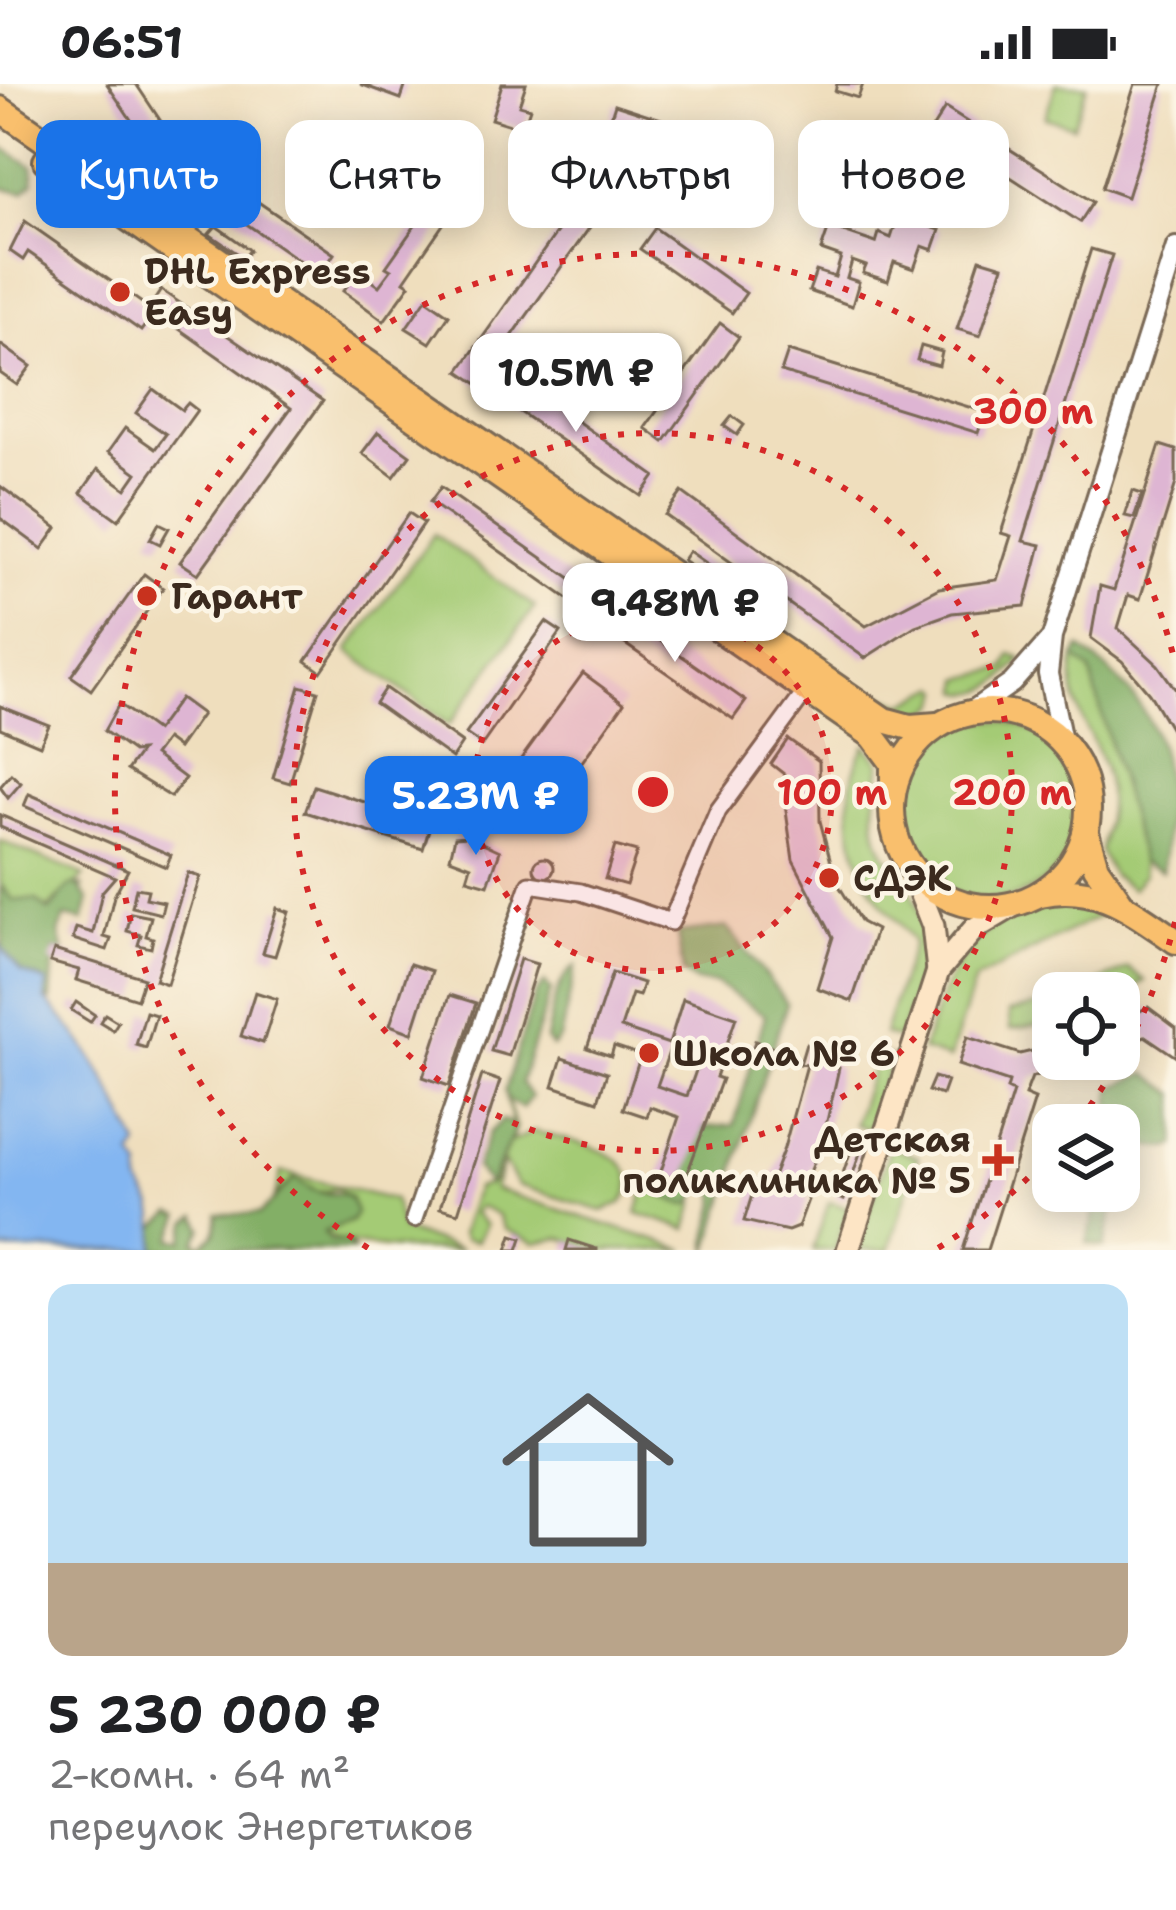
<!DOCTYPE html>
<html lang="ru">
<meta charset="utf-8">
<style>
body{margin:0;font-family:"Shantell Sans",sans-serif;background:#f6f6f6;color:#202124;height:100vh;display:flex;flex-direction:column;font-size:45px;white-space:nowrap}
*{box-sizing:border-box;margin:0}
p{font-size:39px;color:#757577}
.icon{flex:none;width:66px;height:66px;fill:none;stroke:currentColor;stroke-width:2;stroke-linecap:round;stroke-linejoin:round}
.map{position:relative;height:1166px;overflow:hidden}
.sheet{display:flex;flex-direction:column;background:#fff;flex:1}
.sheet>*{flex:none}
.banner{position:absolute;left:36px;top:36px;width:1104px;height:108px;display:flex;gap:24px}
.tools{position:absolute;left:1032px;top:888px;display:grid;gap:24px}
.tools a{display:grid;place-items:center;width:108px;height:108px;border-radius:24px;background:#fff;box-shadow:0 6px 30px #0003;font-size:60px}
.price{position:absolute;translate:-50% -102px;padding:0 27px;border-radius:24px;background:#fff;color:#222;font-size:39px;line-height:78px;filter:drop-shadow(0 3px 6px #0008)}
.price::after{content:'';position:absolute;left:50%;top:72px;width:36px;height:27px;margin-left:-18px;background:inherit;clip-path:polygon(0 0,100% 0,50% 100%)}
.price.active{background:#1a73e8;color:#fff}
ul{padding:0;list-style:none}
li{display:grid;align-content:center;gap:24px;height:636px;padding:0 48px}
li span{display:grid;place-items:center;height:372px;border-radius:24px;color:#555}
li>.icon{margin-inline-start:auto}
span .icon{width:216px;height:216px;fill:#fffc;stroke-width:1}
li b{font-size:51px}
.chip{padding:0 42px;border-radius:24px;background:#fff;box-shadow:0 6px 30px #0003;font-size:42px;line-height:108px}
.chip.active{background:#1a73e8;color:#fff}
.status{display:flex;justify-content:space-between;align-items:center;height:84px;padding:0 60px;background:#fff;direction:ltr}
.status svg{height:33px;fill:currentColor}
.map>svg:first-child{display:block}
.green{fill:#a4cb75;stroke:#707a4a;stroke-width:3}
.forest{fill:#83af66;stroke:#5f6c42;stroke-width:3}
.water{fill:#83b6f1;stroke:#5f7088;stroke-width:3}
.building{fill:#deb5d3;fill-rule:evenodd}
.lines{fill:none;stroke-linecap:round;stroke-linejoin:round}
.minor-casing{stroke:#7a6956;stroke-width:21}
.tertiary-casing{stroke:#7a6956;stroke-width:24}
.secondary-casing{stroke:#7a6956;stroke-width:27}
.primary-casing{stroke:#7a6956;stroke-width:30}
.minor{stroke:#fff;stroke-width:15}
.tertiary{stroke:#fff;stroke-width:18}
.secondary{stroke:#fde5c5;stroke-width:21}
.primary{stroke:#f9bf6d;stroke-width:24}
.ring{fill:none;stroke:#d62828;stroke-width:6;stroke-dasharray:6 12}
.poi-dot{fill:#c8321e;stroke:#fcf5e5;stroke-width:4.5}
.labels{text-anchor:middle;stroke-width:9;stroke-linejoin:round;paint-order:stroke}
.poi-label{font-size:36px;font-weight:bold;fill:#3b2a1e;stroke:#fcf5e5;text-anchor:start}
.centre{fill:#d62828;stroke:#fcf5e5;stroke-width:6}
.ring-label{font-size:36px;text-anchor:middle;font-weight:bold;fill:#d62828;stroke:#fcf5e5;stroke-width:9;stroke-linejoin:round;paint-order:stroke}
</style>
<div class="status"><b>06:51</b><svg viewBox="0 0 49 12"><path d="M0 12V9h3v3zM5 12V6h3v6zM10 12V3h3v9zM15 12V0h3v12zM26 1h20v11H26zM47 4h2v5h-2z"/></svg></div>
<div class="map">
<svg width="1176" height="1166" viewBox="0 0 1176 1166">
<rect width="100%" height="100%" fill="#fcf5e5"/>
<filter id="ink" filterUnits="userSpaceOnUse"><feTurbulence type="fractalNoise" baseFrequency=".00833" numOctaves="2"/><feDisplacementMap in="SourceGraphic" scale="24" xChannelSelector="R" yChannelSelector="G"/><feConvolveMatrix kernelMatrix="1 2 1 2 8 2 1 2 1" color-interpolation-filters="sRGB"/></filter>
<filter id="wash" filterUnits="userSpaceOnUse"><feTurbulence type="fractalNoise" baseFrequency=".004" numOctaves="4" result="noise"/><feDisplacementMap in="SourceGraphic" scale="48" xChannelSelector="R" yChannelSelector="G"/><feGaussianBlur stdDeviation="2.7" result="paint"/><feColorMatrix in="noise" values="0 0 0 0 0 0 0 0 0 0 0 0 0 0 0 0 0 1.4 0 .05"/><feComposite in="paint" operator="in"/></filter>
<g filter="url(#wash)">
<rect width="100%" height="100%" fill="#efdebd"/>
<g class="green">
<polygon points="1056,0 1087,2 1073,42 1045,33"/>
<polygon points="434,450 535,523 449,641 348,567"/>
<path d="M1011,571L1022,575C1007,593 984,616 961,607L962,595L1006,584Z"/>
<path d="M1075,574L1090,586L1142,777L1144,790L1132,805L1112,791L1100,767C1106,741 1112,720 1106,692C1096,649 1064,624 1075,574Z"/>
<polygon points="939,602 943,606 938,621 918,633 876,623 880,611 904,620"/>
<circle cx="989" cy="726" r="90"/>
<path d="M865,661L880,678C880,701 872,721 876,744C880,770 894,780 907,801C939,855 917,901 900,955L884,950L913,859C904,840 889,831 878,814C849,770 839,708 865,661Z"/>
<polygon points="0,757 85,792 23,846 0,823"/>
<path d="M1042,816L1117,823L975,896L949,975L922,966C948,889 961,849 1042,816Z"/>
<polygon points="1128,884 1145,897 1119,914 1119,909 1075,909"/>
<polygon points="1053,919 1053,940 1010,945 1009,928"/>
<polygon points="878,969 892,974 868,1045 854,1040"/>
<path d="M506,1012L516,1044L511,1058L535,1047C567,1057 658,1069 622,1119L602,1127L517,1101L504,1078L494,1105L686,1166H601L561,1154L535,1159L504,1145L498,1132L480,1122L473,1129L486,1141L477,1157L465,1155L461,1149L476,1104L494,1098L514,1046Z"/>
<polygon points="890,1063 918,1073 889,1166 856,1166"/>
<path d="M281,1088L394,1116L402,1146L461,1166C427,1166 341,1166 324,1148L351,1137V1114L337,1105L318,1108L294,1095L275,1112Z"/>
<polygon points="645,1103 695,1119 687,1145 637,1129"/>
<polygon points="829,1118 849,1124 835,1166 813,1166"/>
</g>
<g class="forest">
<polygon points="0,62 32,82 34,98 24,108 0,104"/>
<path d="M1080,564C1166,624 1176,686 1162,787L1142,777L1090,586L1075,574Z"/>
<path d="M0,800L13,816H36L49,827C63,817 63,794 85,803L78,802L89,816L83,837L65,833L59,849L64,869L54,866L51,916L46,914L44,896L24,890L3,868Z"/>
<path d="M727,843L787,919L709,1166C703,1144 725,1124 713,1101L702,1099L693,1119L685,1121L640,1102L653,1097L679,1104L701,1044L734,1041L765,931L715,899L696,898L683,889L677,849Z"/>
<path d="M576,882L560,955L552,963L546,956C550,934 556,893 576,882Z"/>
<polygon points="545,899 551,906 521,998 531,1013 522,1024 509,1017 505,1007 535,910"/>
<path d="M1147,989L1176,1010V1062C1159,1068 1134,1059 1119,1050V1041H1109L1112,1004Z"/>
<polygon points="502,1036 511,1039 514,1048 489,1101 476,1084 489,1049"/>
<path d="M294,1095C301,1097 306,1102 313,1106C335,1117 346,1097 356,1129L351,1137L324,1148L330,1157H346L354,1166H155V1144L172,1129L181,1132L172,1155L184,1156L188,1138L197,1132L203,1144L195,1158L202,1161L215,1150L218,1130H260Z"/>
<polygon points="1099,1107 1118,1107 1104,1163 1087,1159"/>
</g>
<path class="water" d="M0,861L21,888L47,898L45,915C89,958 113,1008 139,1062L133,1073L141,1085C136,1103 147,1108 153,1122C157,1133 155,1154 155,1166H0Z"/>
<g id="blocks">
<g class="building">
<polygon points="107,0 136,0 164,42 144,55"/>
<polygon points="360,0 406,0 401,15"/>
<polygon points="502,0 526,0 519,21 530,24 523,45 491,35"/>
<polygon points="837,0 863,0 858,14 835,7"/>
<polygon points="1135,0 1163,0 1127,113 1102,104"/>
<polygon points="615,20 735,59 726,91 704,83 707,73 630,48 626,59 605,52"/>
<polygon points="945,24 1093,118 1080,138 933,43"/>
<polygon points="92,36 104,49 98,55 85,43"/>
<polygon points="190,71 334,170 320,191 176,91"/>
<polygon points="457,82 475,94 404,197 410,201 384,237 343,207 358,187 379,202 391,186 386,183"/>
<polygon points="587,105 607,119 478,300 459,287"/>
<polygon points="892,107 934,121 928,142 940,146 933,166 922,162 914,185 894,178 888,197 863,189 866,182 852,177 847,194 859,198 852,222 809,207 816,187 835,193 841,173 821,166 829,143 876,159 879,149 891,154 898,133 885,129"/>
<polygon points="25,137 149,224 161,206 323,317 198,490 180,478 291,324 165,235 159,243 149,236 141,247 28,168 23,176 10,167"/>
<polygon points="216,142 250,166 244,174 209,150"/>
<polygon points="655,144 746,209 732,229 640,165"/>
<polygon points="1091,165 1112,171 1023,457 1041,461 1025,522 952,529 915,542 865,574 665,431 682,408 866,542 939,504 997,496 1011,452 1001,449"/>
<polygon points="980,175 1003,182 980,252 957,245"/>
<polygon points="426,215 449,231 430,259 406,244"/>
<polygon points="720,239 739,253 664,358 645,344"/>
<polygon points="0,260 31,282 17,301 0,289"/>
<polygon points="921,262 942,268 939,282 917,276"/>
<polygon points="788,267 985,328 978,349 781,288"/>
<polygon points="512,291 655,392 641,412 497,312"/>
<polygon points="153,305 182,326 188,319 197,326 118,436 81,409 98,385 126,405 137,389 108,368 125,344 155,365 166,350 136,329"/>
<polygon points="732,332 744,341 737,351 724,342"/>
<polygon points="378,348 410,371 394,393 362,369"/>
<polygon points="1160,361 1176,366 1176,399 1140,515 1128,511 1118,544 1158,581 1176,606 1176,654 1149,609 1122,577 1091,554 1100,502 1114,506"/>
<polygon points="0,402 57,444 42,465 0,434"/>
<polygon points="441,403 589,507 578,522 430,418"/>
<polygon points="1133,407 1142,410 1134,434 1125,432"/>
<polygon points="409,429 424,439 321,588 306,577"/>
<polygon points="159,439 169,444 160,460 150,455"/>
<polygon points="689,467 742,504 736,514 683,476"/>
<polygon points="144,490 163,504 91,606 71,592"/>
<polygon points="618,527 746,617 733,635 605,546"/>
<polygon points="546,538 561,548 482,661 466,650"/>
<polygon points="583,589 624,619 539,738 497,708"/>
<polygon points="300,602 318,607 290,699 273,694"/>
<polygon points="385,604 462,659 452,674 375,619"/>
<polygon points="180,614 202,630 178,664 166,655 154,671 185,694 171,713 127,686 141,667 133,668 104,647 119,620 156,647"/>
<polygon points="0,622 49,641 40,661 0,644"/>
<polygon points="788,655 819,677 820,737 836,797 861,838 876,846 852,917 817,904 833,853 793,776 785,720 789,694 771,680"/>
<polygon points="11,690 21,699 8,714 0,703"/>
<polygon points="314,702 431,739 423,765 305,728"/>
<polygon points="29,710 171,771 166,783 24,722"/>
<polygon points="0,731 128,786 114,812 104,853 111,855 107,866 73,855 76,844 93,849 102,808 115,793 0,743"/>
<polygon points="468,752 500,767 488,801 467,795 471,782 450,774 455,753"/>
<polygon points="615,762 637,768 626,801 605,795"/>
<circle cx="544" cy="784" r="10"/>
<polygon points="188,789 200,793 167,900 155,896"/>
<polygon points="136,804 148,806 146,814 164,818 161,830 132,823"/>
<polygon points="277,824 289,828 275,872 263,869"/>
<polygon points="131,829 151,833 146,852 153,854 151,864 138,861 141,851 127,847"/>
<polygon points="54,866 144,894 137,915 76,896 79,886 50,878"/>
<polygon points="520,875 537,880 509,972 491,967"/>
<polygon points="410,880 432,887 412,949 390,941"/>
<path d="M612,889L643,899L639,912L632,910L621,944L669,960L683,915L736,933L716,993L722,995L684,1098L660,1090L679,1033L650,1023L647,1033L623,1025L641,971L614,962L611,972L587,964ZM670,965L700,975L687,1012L657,1002Z"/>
<polygon points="255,908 277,915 263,959 241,952"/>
<polygon points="450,911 476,919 449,1002 423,993"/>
<polygon points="76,918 95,931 90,938 71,926"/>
<polygon points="1148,923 1176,944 1176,973 1145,952 1119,962 1119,938"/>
<polygon points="146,928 156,931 146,964 136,961"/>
<polygon points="105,930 118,938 113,946 100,938"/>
<polygon points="967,953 1020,970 1053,962 1053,975 1081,976 1032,993 1025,1011 1035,1015 987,1166 963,1166 1013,1008 1007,1005 1009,998 958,981"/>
<polygon points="755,957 771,963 768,972 752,966"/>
<polygon points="806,960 830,964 838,970 834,982 839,984 822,1059 801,1110 809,1113 798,1143 788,1147 744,1137 757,1095 771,1098 784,1064 807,981 800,980"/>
<polygon points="562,974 607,989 598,1017 553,1002"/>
<polygon points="482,991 500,997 458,1129 440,1124"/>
<polygon points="934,993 947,997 942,1011 928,1007"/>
<polygon points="852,1063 861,1066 844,1116 835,1113"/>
<polygon points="512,1151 522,1154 518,1166 507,1166"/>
<polygon points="569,1156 597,1165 597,1166 566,1166"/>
</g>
</g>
</g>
<g filter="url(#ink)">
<use href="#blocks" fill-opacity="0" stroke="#7a6956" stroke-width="3"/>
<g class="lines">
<defs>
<polyline id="minor" points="414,1135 530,800 581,808 671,838 718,727 807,606"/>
<g id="tertiary">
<polyline points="969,629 1012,599 1049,557"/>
<polyline points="1062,657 1048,590 1052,553 1176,163"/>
</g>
<g id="secondary">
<polyline points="909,781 933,842 938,887"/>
<polyline points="848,1166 938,887 974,845 1018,819"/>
</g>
<g id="primary">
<polyline points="0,25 884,636 910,643 937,641"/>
<polyline points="46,77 873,652 893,679 893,709"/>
<circle cx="990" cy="725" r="98"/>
<polyline points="1086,748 1096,783 1121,819"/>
<path d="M1040,810C1096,797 1132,827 1176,857"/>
</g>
</defs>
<use href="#minor" class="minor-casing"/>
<use href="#tertiary" class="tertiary-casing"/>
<use href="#secondary" class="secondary-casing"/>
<use href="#primary" class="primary-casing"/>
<use href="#minor" class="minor"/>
<use href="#tertiary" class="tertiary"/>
<use href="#secondary" class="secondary"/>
<use href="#primary" class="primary"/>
</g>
</g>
<circle cx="653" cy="708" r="179" fill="#d62828" fill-opacity=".12"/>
<g class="ring">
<circle cx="653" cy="708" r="179"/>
<circle cx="653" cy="708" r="359"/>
<path d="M1175 838A538 538 0 0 1 1077 1039M1053 1068A538 538 0 0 1 938 1164M368 1164A538 538 0 1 1 1175 578"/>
</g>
<g class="poi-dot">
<circle cx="120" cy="208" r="12"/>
<circle cx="147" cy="512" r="12"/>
<circle cx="829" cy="794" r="12"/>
<circle cx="649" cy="969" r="12"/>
<path d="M992 1058h12v12h12v12h-12v12h-12v-12h-12v-12h12z"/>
</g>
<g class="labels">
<g class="poi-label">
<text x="144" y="200">DHL Express<tspan x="144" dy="41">Easy</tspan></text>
<text x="171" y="525">Гарант</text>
<text x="853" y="807">СДЭК</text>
<text x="673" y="982">Школа № 6</text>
<text x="971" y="1068" text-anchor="end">Детская<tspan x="971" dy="41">поликлиника № 5</tspan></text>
</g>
</g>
<circle cx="653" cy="708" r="18" class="centre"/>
<g class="ring-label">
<text x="1033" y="340">300 m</text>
<text x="832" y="721">100 m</text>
<text x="1012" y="721">200 m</text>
</g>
</svg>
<div class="tools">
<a><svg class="icon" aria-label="locate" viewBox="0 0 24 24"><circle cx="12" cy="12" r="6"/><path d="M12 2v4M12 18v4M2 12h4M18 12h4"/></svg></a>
<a><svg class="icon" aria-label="layers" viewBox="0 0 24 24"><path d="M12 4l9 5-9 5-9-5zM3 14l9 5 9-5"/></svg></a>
</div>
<b class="price" style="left:576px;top:351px">10.5M ₽</b>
<b class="price" style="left:675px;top:581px">9.48M ₽</b>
<b class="price active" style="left:476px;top:774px">5.23M ₽</b>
<div class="banner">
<a class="chip active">Купить</a>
<a class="chip">Снять</a>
<a class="chip">Фильтры</a>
<a class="chip">Новое</a>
</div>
</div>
<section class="sheet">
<ul>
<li><span style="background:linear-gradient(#bfe0f5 75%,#b9a48a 0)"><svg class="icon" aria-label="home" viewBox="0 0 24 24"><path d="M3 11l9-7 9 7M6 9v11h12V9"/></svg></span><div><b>5 230 000 ₽</b><p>2-комн. · 64 m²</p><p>переулок Энергетиков</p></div></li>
</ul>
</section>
